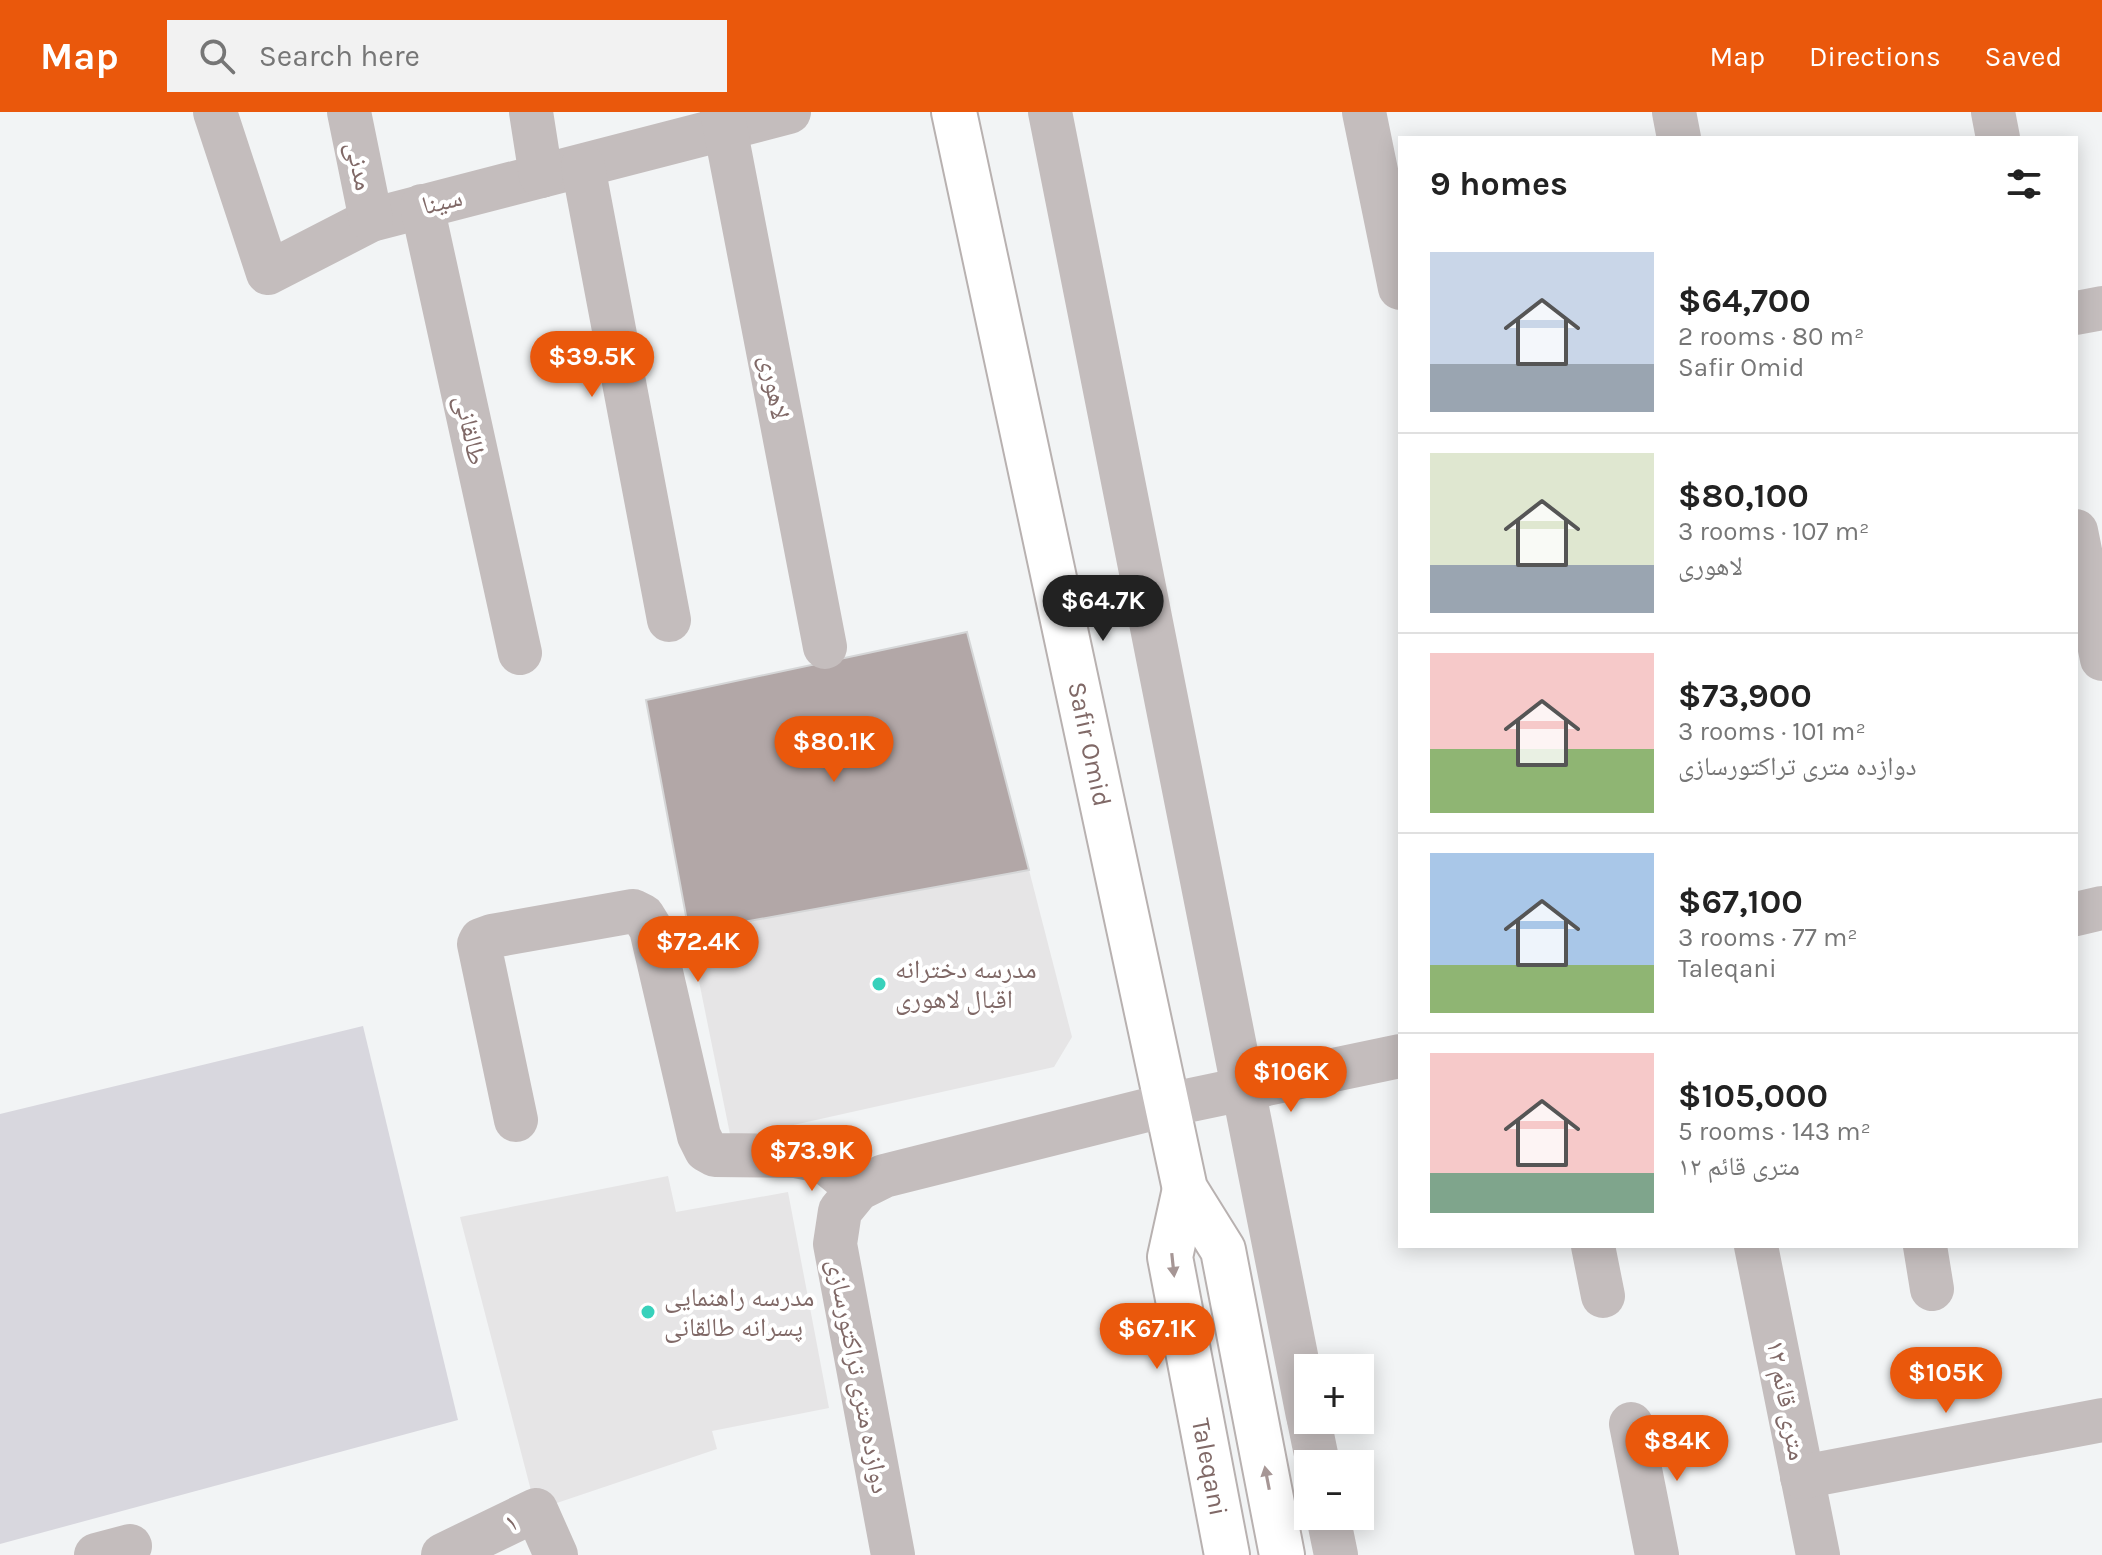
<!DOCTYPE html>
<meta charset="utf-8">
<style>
body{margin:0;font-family:Karla,"Noto Naskh Arabic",sans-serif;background:#f2f2f2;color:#222;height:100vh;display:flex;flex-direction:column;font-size:30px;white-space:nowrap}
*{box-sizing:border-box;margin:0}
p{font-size:26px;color:#767676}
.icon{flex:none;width:44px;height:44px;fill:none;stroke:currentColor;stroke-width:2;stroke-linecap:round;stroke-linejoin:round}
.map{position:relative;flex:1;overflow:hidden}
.details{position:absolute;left:1398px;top:24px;width:680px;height:1112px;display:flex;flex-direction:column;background:#fff;border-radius:0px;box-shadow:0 4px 20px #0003}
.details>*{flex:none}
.controls{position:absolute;left:1294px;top:1242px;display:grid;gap:16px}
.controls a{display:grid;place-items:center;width:80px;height:80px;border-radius:0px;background:#fff;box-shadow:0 4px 20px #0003;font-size:40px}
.price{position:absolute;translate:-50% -68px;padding:0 18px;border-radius:28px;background:#ea580c;color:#fff;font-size:26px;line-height:52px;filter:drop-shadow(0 2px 4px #0008)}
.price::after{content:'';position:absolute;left:50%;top:48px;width:24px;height:18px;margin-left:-12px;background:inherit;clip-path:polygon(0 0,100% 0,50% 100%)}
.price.active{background:#222;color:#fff}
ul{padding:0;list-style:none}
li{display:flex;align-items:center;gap:24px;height:200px;padding:0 32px}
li+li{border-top:2px solid #e0e0e0}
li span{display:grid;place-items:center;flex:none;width:224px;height:160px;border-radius:0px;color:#555}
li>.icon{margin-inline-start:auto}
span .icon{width:96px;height:96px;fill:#fffc;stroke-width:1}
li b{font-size:34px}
h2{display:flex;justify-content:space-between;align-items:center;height:96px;padding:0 32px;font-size:34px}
header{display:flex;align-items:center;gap:48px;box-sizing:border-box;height:112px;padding:0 40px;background:#ea580c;color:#fff}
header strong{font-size:38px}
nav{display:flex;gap:44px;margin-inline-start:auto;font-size:28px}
.search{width:560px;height:72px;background:#f2f2f2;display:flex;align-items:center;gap:20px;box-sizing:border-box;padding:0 28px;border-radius:0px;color:#767676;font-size:30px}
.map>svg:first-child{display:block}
.built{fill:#e6e5e6}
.green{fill:#d8d7de}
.building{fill:#b2a7a7;stroke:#d5d6d7;stroke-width:2}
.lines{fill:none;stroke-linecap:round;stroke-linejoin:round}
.major-casing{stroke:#b8b1b0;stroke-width:48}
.minor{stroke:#c4bdbd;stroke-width:44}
.major{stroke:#fff;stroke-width:44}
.oneway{fill:#a69695}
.poi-dot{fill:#37d1bb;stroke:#fff;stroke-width:3}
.labels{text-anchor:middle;stroke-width:8;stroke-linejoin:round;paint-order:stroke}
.street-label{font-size:26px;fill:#806967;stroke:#fff}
.poi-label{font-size:26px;fill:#806967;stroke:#fff;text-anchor:start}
</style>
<header>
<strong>Map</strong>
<div class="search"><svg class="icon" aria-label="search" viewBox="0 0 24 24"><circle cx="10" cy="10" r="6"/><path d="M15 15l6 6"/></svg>Search here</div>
<nav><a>Map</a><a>Directions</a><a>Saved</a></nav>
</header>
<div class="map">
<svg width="2102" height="1443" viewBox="0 0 2102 1443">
<rect width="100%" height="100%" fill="#f2f4f5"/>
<g class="built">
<polygon points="1029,758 1072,925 1054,955 731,1027 689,820"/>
<polygon points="668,1064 676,1100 788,1080 829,1296 712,1319 717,1337 536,1398 460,1105"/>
</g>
<polygon class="green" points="363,914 458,1308 0,1432 0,1002"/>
<polygon class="building" points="967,520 1029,758 689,820 646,588"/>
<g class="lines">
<defs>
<g id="major">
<polyline points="954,0 1185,1077 1223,1138 1282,1443"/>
<polyline points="1185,1077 1170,1145 1227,1443"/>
</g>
</defs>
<use href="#major" class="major-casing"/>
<g class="minor">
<polyline points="215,0 268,161 371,108 789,0"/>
<polyline points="349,0 371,108"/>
<polyline points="531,0 541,64"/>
<polyline points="722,0 825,535"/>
<polyline points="1050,0 1308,1304"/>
<polyline points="1364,0 1400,176"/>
<polyline points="1674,0 1679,26"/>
<polyline points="1993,0 1998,26"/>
<polyline points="583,54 669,508"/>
<polyline points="422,94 520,541"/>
<polyline points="2076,201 2102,196"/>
<polyline points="2076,419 2102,547"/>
<polyline points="2076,802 2102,796"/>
<polyline points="516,1008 479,832 481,828 492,824 633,799 643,804 651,817 699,1024 706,1038 715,1043 795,1044 825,1050 858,1077"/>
<polyline points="1593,1134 1603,1184"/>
<polyline points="1756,1134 1818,1443"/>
<polyline points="1925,1134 1932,1177"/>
<polyline points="1309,1308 1318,1352"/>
<polyline points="1631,1312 1657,1443"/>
<polyline points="1802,1365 2102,1308"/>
<polyline points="1328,1404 1336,1443"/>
<polyline points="96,1443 130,1434"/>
<polyline points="443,1443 536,1398 556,1443"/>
<polyline points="893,1443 835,1132 840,1099 858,1077 884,1064 1167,993 1400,944"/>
</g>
<use href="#major" class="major"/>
</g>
<defs><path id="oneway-solid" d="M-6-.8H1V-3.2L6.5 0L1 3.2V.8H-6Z" transform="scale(2)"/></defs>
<g class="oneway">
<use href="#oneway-solid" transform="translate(1173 1153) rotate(84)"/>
<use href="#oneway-solid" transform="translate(1267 1366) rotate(-101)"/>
</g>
<g class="poi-dot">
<circle cx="879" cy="872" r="8"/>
<circle cx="648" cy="1200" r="8"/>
</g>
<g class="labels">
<g class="street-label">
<text transform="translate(360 54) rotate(78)" y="9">مدنی</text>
<text transform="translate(442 89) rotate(-14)" y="9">سینا</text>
<text transform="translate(775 275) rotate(79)" y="9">لاهوری</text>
<text transform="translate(471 318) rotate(78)" y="9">طالقانی</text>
<text transform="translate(1090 632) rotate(78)" y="9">Safir Omid</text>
<text transform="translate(859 1264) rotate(79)" y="9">دوازده متری تراکتورسازی</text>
<text transform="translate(1787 1288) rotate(79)" y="9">۱۲ متری قائم</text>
<text transform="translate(1210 1355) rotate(79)" y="9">Taleqani</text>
<text transform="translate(511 1410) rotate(-26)" y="9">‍۱</text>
</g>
<g class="poi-label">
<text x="895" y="866">مدرسه دخترانه<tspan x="895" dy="30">اقبال لاهوری</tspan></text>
<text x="664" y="1194">مدرسه راهنمایی<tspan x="664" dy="30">پسرانه طالقانی</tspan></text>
</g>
</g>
</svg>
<div class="controls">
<a>+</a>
<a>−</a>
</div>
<b class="price" style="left:592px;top:287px">$39.5K</b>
<b class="price active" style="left:1103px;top:531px">$64.7K</b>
<b class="price" style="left:834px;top:672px">$80.1K</b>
<b class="price" style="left:698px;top:872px">$72.4K</b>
<b class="price" style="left:1291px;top:1002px">$106K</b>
<b class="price" style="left:812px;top:1081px">$73.9K</b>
<b class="price" style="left:1157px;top:1259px">$67.1K</b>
<b class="price" style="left:1946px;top:1303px">$105K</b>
<b class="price" style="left:1677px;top:1371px">$84K</b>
<section class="details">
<h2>9 homes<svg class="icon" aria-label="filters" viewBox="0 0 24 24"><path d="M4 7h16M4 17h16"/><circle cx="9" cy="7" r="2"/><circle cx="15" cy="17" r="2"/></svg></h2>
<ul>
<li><span style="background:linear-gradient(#c9d6e8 70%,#9aa5b1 0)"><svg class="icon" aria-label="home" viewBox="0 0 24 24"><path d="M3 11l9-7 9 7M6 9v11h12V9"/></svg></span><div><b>$64,700</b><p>2 rooms · 80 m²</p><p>Safir Omid</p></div></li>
<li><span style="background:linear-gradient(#dfe7d0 70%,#9aa5b1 0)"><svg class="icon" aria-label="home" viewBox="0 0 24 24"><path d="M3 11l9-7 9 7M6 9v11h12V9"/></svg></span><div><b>$80,100</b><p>3 rooms · 107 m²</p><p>لاهوری</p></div></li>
<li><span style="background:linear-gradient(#f6c9c9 60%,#8fb573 0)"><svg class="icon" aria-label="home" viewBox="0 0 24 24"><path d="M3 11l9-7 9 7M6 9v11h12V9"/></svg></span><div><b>$73,900</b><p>3 rooms · 101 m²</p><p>دوازده متری تراکتورسازی</p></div></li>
<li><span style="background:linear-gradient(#a9c7e8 70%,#8fb573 0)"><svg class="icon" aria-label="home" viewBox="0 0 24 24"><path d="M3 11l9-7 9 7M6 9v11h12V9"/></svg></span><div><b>$67,100</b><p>3 rooms · 77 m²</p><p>Taleqani</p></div></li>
<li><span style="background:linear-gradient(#f6c9c9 75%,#7fa58c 0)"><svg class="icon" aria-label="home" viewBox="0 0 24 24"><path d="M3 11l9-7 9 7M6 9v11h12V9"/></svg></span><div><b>$105,000</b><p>5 rooms · 143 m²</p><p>۱۲ متری قائم</p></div></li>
</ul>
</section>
</div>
